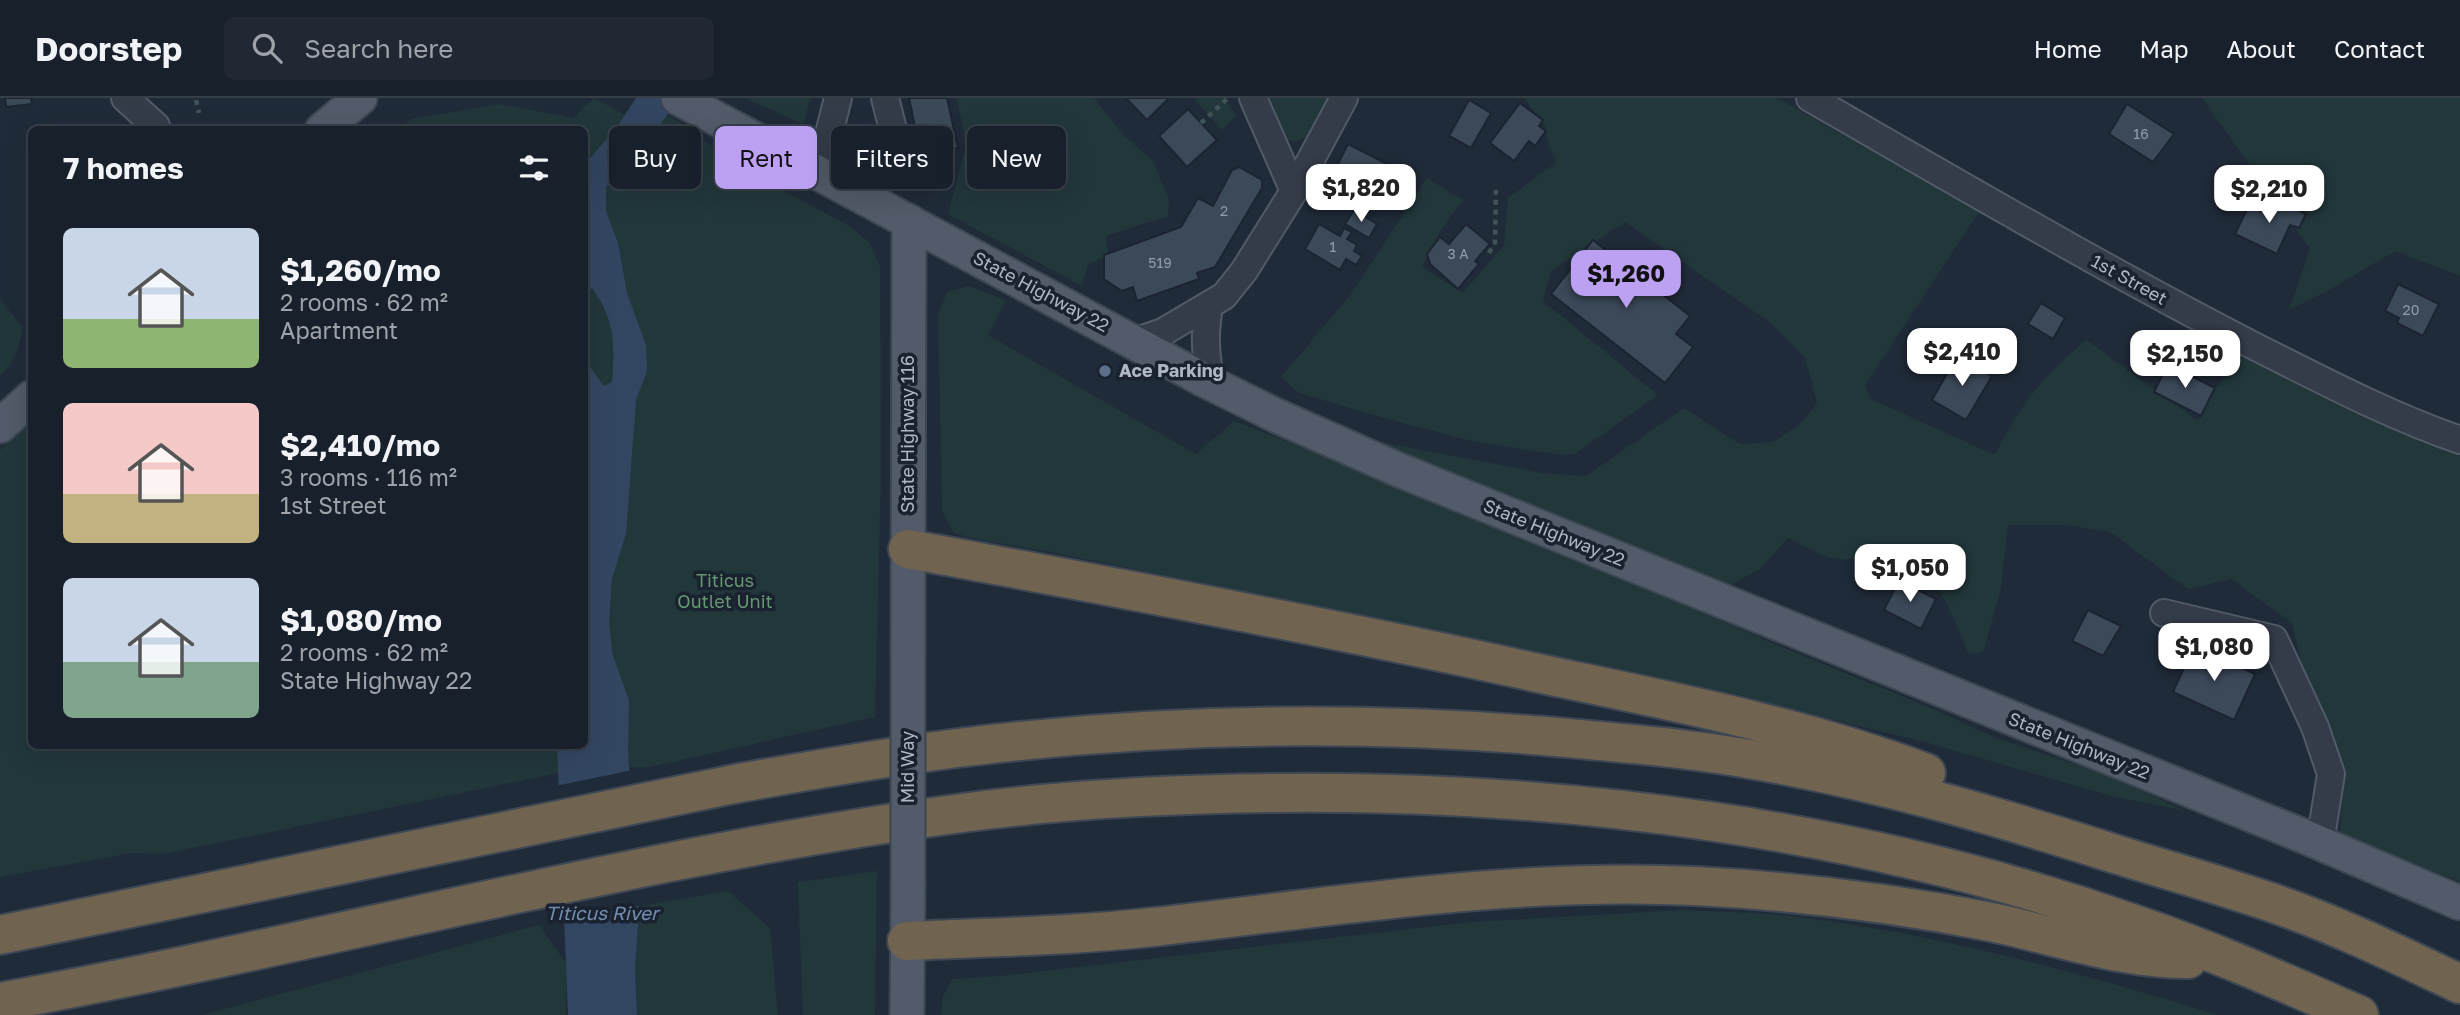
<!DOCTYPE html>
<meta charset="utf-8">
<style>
body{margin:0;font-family:"Golos Text",sans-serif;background:#212833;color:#f1f3f6;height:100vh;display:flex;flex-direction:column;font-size:26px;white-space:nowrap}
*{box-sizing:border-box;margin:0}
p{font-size:23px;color:#9fa3a9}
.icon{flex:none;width:38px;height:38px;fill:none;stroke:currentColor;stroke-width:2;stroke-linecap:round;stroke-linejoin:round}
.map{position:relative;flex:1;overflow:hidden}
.drawer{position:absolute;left:28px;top:28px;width:560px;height:623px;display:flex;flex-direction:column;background:#18202b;border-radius:10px;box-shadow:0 7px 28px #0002,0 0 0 2px #363e47}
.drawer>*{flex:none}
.hud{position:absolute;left:609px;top:28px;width:665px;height:63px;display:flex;gap:14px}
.price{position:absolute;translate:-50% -60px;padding:0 16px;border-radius:14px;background:#fff;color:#222;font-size:23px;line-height:46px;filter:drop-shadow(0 2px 4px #0008)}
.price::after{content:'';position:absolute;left:50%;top:42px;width:21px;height:16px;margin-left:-10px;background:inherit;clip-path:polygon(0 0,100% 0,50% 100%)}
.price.current{background:#bca0f2;color:#111}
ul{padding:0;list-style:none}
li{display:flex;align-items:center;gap:21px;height:175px;padding:0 35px}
li span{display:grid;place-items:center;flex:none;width:196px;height:140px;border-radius:10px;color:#555}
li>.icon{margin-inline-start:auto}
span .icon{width:84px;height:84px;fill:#fffc;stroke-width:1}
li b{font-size:30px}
h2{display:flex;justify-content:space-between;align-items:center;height:84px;padding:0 35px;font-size:30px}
.tag{padding:0 24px;border-radius:10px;background:#18202b;box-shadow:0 7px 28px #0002,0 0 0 2px #363e47;font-size:24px;line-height:63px}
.tag.current{background:#bca0f2;color:#111}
header{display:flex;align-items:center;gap:42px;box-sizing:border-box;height:98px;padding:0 35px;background:#18202b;border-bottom:2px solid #363e47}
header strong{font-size:33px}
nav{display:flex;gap:38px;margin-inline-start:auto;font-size:24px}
.search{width:490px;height:63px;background:#212833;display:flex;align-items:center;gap:18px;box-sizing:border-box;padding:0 24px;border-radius:10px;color:#9fa3a9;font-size:26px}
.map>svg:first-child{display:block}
.green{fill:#22373a}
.water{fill:#334661}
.pier{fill:#202b39}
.building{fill:#3c4959;stroke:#1b2430;stroke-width:2}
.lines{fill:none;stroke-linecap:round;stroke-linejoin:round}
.minor-casing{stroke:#515a67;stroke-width:30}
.major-casing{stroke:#3d4653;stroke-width:37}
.highway-casing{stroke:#3e4754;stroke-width:42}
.path{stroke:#405457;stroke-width:4.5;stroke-dasharray:5 5;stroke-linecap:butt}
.minor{stroke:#343c49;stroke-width:26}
.major{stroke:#515b69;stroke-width:33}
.highway{stroke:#706350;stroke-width:38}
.major-bridge-casing{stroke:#3d4653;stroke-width:37;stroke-linecap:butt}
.major-bridge{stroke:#515b69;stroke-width:33}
.service-dot{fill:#5c6f8a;stroke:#19222e;stroke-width:2.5}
.labels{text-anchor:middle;stroke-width:7;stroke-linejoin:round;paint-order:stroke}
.number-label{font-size:14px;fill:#929cab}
.street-label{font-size:18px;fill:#aeb7c6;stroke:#19222e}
.poi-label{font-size:18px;font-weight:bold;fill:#aeb7c6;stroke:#19222e;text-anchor:start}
.park-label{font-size:18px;fill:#659771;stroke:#19222e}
.water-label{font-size:19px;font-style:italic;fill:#758eaf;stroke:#19222e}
</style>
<header>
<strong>Doorstep</strong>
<div class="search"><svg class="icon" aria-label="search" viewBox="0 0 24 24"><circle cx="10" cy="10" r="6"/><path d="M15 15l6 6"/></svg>Search here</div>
<nav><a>Home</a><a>Map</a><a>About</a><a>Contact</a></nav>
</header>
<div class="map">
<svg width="2460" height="917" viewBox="0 0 2460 917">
<rect width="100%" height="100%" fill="#202b39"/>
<g class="green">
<polygon points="594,0 654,33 667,16 751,76 848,127 869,144 880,168 881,375 875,619 650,669 629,669 628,661 163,756 132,755 0,779 0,352 31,323 32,648 584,648 584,32 396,31 412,21 500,6 573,20"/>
<polygon points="745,0 811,0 803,26"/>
<polygon points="957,0 1094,0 1124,38 1153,63 1169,102 1168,118 1106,138 1108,157 1088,167 1082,188 948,116 966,47"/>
<polygon points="1197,0 1224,0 1236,17 1222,32 1195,2"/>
<polygon points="1267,0 1331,0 1306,39 1293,44 1283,39"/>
<path d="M1524,0H1777L1979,114L1865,287L1871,301L1995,357C2019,308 2044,276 2087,242L2198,323L2215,291L2243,259L2421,343L2460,357V784L2340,736L2342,683L2326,623L2303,572L2292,525L2231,481L2188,491L2110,434L2066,427H2008L2001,491L1983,554L1969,556C1956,525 1928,447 1885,453C1876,454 1868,459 1859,460C1829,465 1814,453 1788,440L1760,471L1730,487L1515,399L1348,338L1543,375L1586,378L1684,310L1740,346L1773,344L1799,327L1817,305L1805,259L1769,224L1625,124L1551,173L1543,203L1658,297L1575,356L1562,357L1475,344L1381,319L1299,295L1281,279L1352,195L1427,80L1463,102L1441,132L1422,169L1463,195L1504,147L1508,100L1556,65L1546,38V29Z"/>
<polygon points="2202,0 2460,0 2460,178 2395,153 2326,194 2289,212 2310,151"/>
<polygon points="969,188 1006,202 988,237 1196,356 1234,323 1466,413 1777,547 1938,613 1993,639 2108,677 2186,713 2115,699 1925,644 1633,574 1051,454 979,442 954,435 942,413 938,217 947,194"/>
<path d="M0,201L23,230C19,248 15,265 0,277Z"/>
<polygon points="877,773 875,917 803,917 798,784"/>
<polygon points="728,793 770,830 778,917 637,917 635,871 640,808"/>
<path d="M1685,812C1717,814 1750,814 1782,817C1930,834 2076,873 2218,917H941L943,898L952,881L1000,878L1471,824Z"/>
<polygon points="539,827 566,865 566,917 202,917"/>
</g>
<path class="water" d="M636,0H679L658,30L620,62L606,90V113L618,145L627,195L646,247L647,273L636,302L626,436L612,480L609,525L613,558L629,602L628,653L639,816L635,871L637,917H568L557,648H584L585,255L587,265L604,288L612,284C615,246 615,222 592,190L585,196V66L617,29Z"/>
<polygon class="pier" points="633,672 642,807 561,823 555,688"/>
<g class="building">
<polygon points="5,0 31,0 32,6 6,9"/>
<polygon points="909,0 947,0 958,50 921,58"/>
<polygon points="1126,0 1169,0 1147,22"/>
<polygon points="1469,2 1491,15 1471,50 1449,38"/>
<polygon points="1520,5 1543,22 1539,28 1546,33 1535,48 1529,43 1514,63 1490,45"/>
<polygon points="2127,6 2174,36 2153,64 2109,36"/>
<polygon points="1188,11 1217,42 1187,69 1159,38"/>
<polygon points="1348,46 1401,73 1385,106 1332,78"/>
<polygon points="1239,69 1262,82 1262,90 1215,169 1197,175 1199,181 1137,203 1133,189 1122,193 1104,181 1104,157 1181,129 1198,100 1213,108 1232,72"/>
<polygon points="2276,102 2306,116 2299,130 2290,127 2277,156 2235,136 2249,107 2269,117"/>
<polygon points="1354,112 1377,126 1369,140 1345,126"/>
<polygon points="1319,126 1340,138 1344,130 1352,134 1347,141 1357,147 1354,153 1362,158 1356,167 1346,161 1340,172 1305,151"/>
<polygon points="1466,126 1490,146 1475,163 1479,166 1458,191 1430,166 1427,156 1440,139 1449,146"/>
<polygon points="1593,142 1690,218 1676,236 1693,249 1665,285 1551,196"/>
<polygon points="2398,186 2439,206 2423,238 2397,225 2399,220 2385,213"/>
<polygon points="2041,205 2065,220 2053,241 2028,226"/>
<polygon points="1957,258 1992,278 1966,322 1932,302"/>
<polygon points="2168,266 2215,290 2201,318 2154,294"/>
<polygon points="1899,482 1936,501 1921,531 1884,512"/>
<polygon points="2088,512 2121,528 2103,558 2072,543"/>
<polygon points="2194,548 2255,576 2234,622 2173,594"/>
</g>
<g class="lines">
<defs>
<g id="minor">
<polyline points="125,0 156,28"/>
<polyline points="885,0 899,55"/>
<polyline points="1253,0 1294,93"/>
<path d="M1810,0C1958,85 2106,172 2258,250C2324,283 2390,318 2460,342"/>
<polyline points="819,75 838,0"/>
<path d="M1209,209C1204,237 1205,259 1212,286"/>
<polyline points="1134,244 1163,234 1224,198 1244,173 1294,93 1344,0"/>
<polyline points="2164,515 2274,541 2315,629 2331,676 2320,745"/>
</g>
<g id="major">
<polyline points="678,0 1204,282 1277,318 1399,372 2301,737 2460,805"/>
<polyline points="322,32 360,0"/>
<polyline points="0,328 32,299"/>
<polyline points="908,548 909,123"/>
<polyline points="907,917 908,790"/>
</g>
<g id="highway">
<path d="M908,451C1122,490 1335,530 1547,577C1675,604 1804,629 1926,675"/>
<path d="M0,837L739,685C814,672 890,658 966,649C1165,625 1368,622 1568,640C1632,646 1698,651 1761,663C1881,684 1996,718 2112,755C2166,772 2220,787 2273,805C2337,827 2399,857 2460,886"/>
<path d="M907,843C989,839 1072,838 1153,829C1333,809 1513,779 1695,788C1794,793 1894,805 1991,824C2055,837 2122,862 2188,861"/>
<path d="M0,904C322,845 638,758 962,715C1066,701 1172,696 1277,695C1566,692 1860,730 2134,826C2211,852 2285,885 2359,917"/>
</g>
</defs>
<use href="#minor" class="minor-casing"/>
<use href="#major" class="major-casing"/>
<use href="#highway" class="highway-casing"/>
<g class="path">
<polyline points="196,2 199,15"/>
<polyline points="1201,25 1228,0"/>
<polyline points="1489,155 1495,145 1496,92"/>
</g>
<use href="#minor" class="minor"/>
<use href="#major" class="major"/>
<use href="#highway" class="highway"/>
<defs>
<polyline id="major-bridge" points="908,790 908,548"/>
</defs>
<use href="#major-bridge" class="major-bridge-casing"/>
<use href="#major-bridge" class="major-bridge"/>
</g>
<circle class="service-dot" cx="1105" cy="273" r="7"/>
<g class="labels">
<g class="number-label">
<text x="2141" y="41">16</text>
<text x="1224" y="118">2</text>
<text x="1333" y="154">1</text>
<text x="1458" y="161">3 A</text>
<text x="1160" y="170">519</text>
<text x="2411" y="217">20</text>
</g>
<g class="street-label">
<text transform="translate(2129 182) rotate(29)" y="6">1st Street</text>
<text transform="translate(1041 194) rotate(28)" y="6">State Highway 22</text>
<text transform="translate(908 336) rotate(-90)" y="6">State Highway 116</text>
<text transform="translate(1554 435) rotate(22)" y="6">State Highway 22</text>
<text transform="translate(2079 648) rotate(22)" y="6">State Highway 22</text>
<text transform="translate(908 669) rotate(-90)" y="6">Mid Way</text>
</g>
<g class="poi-label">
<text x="1119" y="279">Ace Parking</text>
</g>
<g class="park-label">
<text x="725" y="489">Titicus<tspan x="725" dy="21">Outlet Unit</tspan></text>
</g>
<g class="water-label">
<text x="602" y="822">Titicus River</text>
</g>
</g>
</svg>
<b class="price" style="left:1361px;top:126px">$1,820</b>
<b class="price" style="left:2269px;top:127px">$2,210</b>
<b class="price current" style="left:1626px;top:212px">$1,260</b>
<b class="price" style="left:1962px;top:290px">$2,410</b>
<b class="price" style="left:2185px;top:292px">$2,150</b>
<b class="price" style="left:1910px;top:506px">$1,050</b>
<b class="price" style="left:2214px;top:585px">$1,080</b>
<div class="hud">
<a class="tag">Buy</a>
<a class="tag current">Rent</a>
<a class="tag">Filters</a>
<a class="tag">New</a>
</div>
<section class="drawer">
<h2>7 homes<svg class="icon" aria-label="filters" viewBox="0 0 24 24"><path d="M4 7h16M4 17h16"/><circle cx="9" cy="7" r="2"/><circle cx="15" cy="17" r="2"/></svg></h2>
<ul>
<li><span style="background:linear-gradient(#c9d6e8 65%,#8fb573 0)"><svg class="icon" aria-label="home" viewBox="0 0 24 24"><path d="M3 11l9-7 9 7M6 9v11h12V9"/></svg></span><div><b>$1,260/mo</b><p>2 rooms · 62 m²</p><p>Apartment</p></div></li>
<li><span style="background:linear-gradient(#f6c9c9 65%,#c2b280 0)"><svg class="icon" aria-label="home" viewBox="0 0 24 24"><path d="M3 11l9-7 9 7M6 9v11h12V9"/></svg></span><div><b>$2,410/mo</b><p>3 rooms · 116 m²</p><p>1st Street</p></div></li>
<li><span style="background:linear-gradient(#c9d6e8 60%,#7fa58c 0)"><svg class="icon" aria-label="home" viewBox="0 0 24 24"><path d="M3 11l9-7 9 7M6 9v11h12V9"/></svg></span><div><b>$1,080/mo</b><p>2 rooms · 62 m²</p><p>State Highway 22</p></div></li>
</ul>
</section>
</div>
